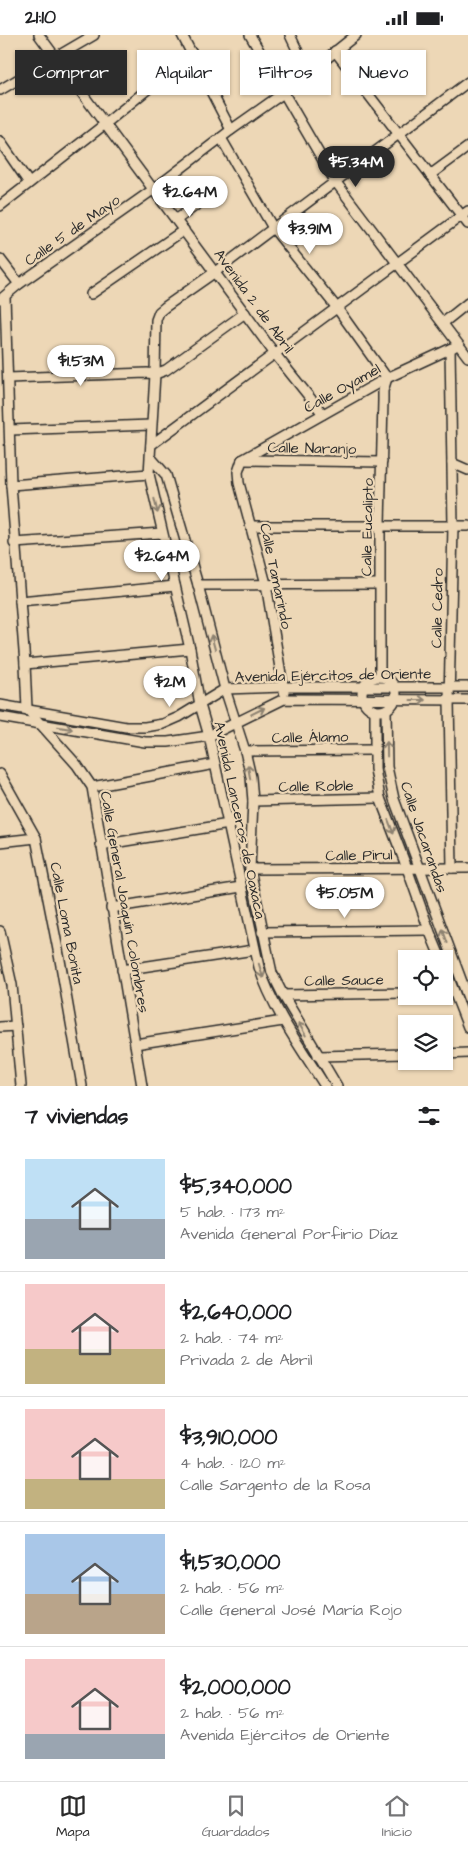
<!DOCTYPE html>
<html lang="es">
<meta charset="utf-8">
<style>
body{margin:0;font-family:"Architects Daughter",sans-serif;background:#f2f2f2;color:#202124;height:100vh;display:flex;flex-direction:column;font-size:19px;white-space:nowrap}
*{box-sizing:border-box;margin:0}
p{font-size:16px;color:#757577}
.icon{flex:none;width:28px;height:28px;fill:none;stroke:currentColor;stroke-width:2;stroke-linecap:round;stroke-linejoin:round}
.map{position:relative;height:1051px;overflow:hidden}
.drawer{display:flex;flex-direction:column;background:#fff;flex:1}
.drawer>*{flex:none}
.banner{position:absolute;left:15px;top:15px;width:439px;height:45px;display:flex;gap:10px}
.controls{position:absolute;left:398px;top:915px;display:grid;gap:10px}
.controls a{display:grid;place-items:center;width:55px;height:55px;border-radius:0px;background:#fff;box-shadow:0 1px 4px #0004;font-size:25px}
.price{position:absolute;translate:-50% -42px;padding:0 11px;border-radius:18px;background:#fff;color:#222;font-size:16px;line-height:32px;filter:drop-shadow(0 1px 2px #0008)}
.price::after{content:'';position:absolute;left:50%;top:30px;width:15px;height:11px;margin-left:-8px;background:inherit;clip-path:polygon(0 0,100% 0,50% 100%)}
.price.on{background:#2b2b2b;color:#fff}
ul{padding:0;list-style:none}
li{display:flex;align-items:center;gap:15px;height:125px;padding:0 25px}
li+li{border-top:1px solid #e0e0e0}
li span{display:grid;place-items:center;flex:none;width:140px;height:100px;border-radius:0px;color:#555}
li>.icon{margin-inline-start:auto}
span .icon{width:60px;height:60px;fill:#fffc;stroke-width:1}
li b{font-size:21px}
h2{display:flex;justify-content:space-between;align-items:center;height:60px;padding:0 25px;font-size:21px}
.chip{padding:0 18px;border-radius:0px;background:#fff;box-shadow:0 1px 4px #0004;font-size:18px;line-height:45px}
.chip.on{background:#2b2b2b;color:#fff}
.status{display:flex;justify-content:space-between;align-items:center;height:35px;padding:0 25px;background:#fff;direction:ltr}
.status svg{height:14px;fill:currentColor}
.dock{display:flex;justify-content:space-around;align-items:center;height:70px;border-top:1px solid #e0e0e0;background:#fff;font-size:14px;color:#757577}
.dock a{display:grid;justify-items:center;gap:2px}
.dock .on{color:#2b2b2b}
.map>svg:first-child{display:block}
.lines{fill:none;stroke-linecap:round;stroke-linejoin:round}
.street-casing{stroke:#2b2b2b;stroke-width:12}
.street{stroke:#edd7b6;stroke-width:9}
.oneway{stroke:#8c8170}
.labels{text-anchor:middle;stroke-width:4.5;stroke-linejoin:round;paint-order:stroke}
.street-label{font-size:15px;fill:#2b2b2b;stroke:#edd7b6}
</style>
<div class="status"><b>21:10</b><svg viewBox="0 0 49 12"><path d="M0 12V9h3v3zM5 12V6h3v6zM10 12V3h3v9zM15 12V0h3v12zM26 1h20v11H26zM47 4h2v5h-2z"/></svg></div>
<div class="map">
<svg width="468" height="1051" viewBox="0 0 468 1051">
<rect width="100%" height="100%" fill="#edd7b6"/>
<filter id="ink" filterUnits="userSpaceOnUse"><feTurbulence type="fractalNoise" baseFrequency=".02" numOctaves="2"/><feDisplacementMap in="SourceGraphic" scale="10" xChannelSelector="R" yChannelSelector="G"/><feConvolveMatrix kernelMatrix="1 2 1 2 8 2 1 2 1" color-interpolation-filters="sRGB"/></filter>
<g filter="url(#ink)">
<g class="lines">
<defs>
<g id="street">
<polyline points="39,0 275,319 323,379"/>
<polyline points="182,0 231,95"/>
<polyline points="250,0 335,146 468,322"/>
<polyline points="290,0 308,38"/>
<polyline points="335,16 468,189"/>
<polyline points="0,55 94,0"/>
<polyline points="221,103 273,193 337,273 387,343 383,356 383,365 380,490 380,642"/>
<polyline points="0,106 29,148"/>
<polyline points="430,140 468,112"/>
<polyline points="0,171 105,89 192,18"/>
<polyline points="176,185 210,160"/>
<polyline points="0,224 19,249"/>
<polyline points="91,259 184,195"/>
<polyline points="5,262 11,450 25,629 27,674 77,730 92,752 142,1051"/>
<polyline points="1,264 19,249 154,154 231,95 282,59 356,0"/>
<polyline points="443,288 468,268"/>
<polyline points="450,314 453,491 449,665 452,833"/>
<polyline points="8,343 147,338 155,339 166,335 245,278"/>
<polyline points="10,395 151,390"/>
<polyline points="151,410 468,176"/>
<polyline points="151,423 166,440 198,550 225,654 245,716 251,742 253,766 250,834 272,938 283,960 337,1051"/>
<polyline points="242,425 387,343 454,312"/>
<polyline points="242,425 238,437 239,448 266,549 284,657"/>
<polyline points="242,425 382,427"/>
<polyline points="452,428 468,435"/>
<polyline points="11,450 149,439"/>
<polyline points="251,491 468,491"/>
<polyline points="14,508 162,498"/>
<polyline points="198,550 380,549"/>
<polyline points="20,566 175,551"/>
<polyline points="25,629 190,614"/>
<circle cx="379" cy="659" r="17"/>
<polyline points="0,670 126,692 145,692 163,689 179,682 225,654 283,652 468,652"/>
<polyline points="386,675 387,732 394,764 468,963"/>
<polyline points="375,676 375,734 380,763 407,833 429,895 441,924"/>
<polyline points="0,682 145,707 168,707 209,701 284,664 468,665"/>
<polyline points="245,716 374,715"/>
<polyline points="0,739 36,803 60,925 82,1051"/>
<polyline points="92,752 215,729"/>
<polyline points="253,766 380,763"/>
<polyline points="0,807 36,803"/>
<polyline points="101,810 229,789"/>
<polyline points="250,834 468,833"/>
<polyline points="111,873 241,852"/>
<polyline points="0,896 12,950 21,1051"/>
<polyline points="262,897 429,895"/>
<polyline points="444,931 468,992"/>
<polyline points="122,935 254,915"/>
<polyline points="444,957 454,957"/>
<polyline points="283,960 406,958"/>
<polyline points="0,992 16,991"/>
<polyline points="135,1009 283,986"/>
<polyline points="444,1019 468,1018"/>
<polyline points="318,1021 406,1019"/>
<path d="M325,1051C301,1013 273,975 259,932L209,701L200,670L190,614L149,439L155,339L156,285L159,277L165,272L215,237L468,47"/>
</g>
</defs>
<use href="#street" class="street-casing"/>
<use href="#street" class="street"/>
</g>
<defs><path id="oneway-shaft" d="M-6 0H5M1.5-3L5.5 0L1.5 3" fill="none" stroke-width="1.6" stroke-linecap="round" stroke-linejoin="round" transform="scale(1.25)"/></defs>
<g class="oneway">
<use href="#oneway-shaft" transform="translate(156 471) rotate(77)"/>
<use href="#oneway-shaft" transform="translate(213 607) rotate(-105)"/>
<use href="#oneway-shaft" transform="translate(418 665)"/>
<use href="#oneway-shaft" transform="translate(258 676) rotate(-26)"/>
<use href="#oneway-shaft" transform="translate(65 693) rotate(10)"/>
<use href="#oneway-shaft" transform="translate(387 714) rotate(-91)"/>
<use href="#oneway-shaft" transform="translate(249 737) rotate(-100)"/>
<use href="#oneway-shaft" transform="translate(391 792) rotate(69)"/>
<use href="#oneway-shaft" transform="translate(445 901) rotate(-110)"/>
<use href="#oneway-shaft" transform="translate(261 936) rotate(73)"/>
<use href="#oneway-shaft" transform="translate(302 994) rotate(-120)"/>
</g>
</g>
<g class="labels">
<g class="street-label">
<text transform="translate(72 195) rotate(-35)" y="5">Calle 5 de Mayo</text>
<text transform="translate(254 266) rotate(54)" y="5">Avenida 2 de Abril</text>
<text transform="translate(342 353) rotate(-29)" y="5">Calle Oyamel</text>
<text transform="translate(312 413) rotate(1)" y="5">Calle Naranjo</text>
<text transform="translate(367 492) rotate(-89)" y="5">Calle Eucalipto</text>
<text transform="translate(276 541) rotate(78)" y="5">Calle Tamarindo</text>
<text transform="translate(437 573) rotate(-89)" y="5">Calle Cedro</text>
<text transform="translate(333 640) rotate(-1)" y="5">Avenida Ejércitos de Oriente</text>
<text transform="translate(310 702) rotate(-1)" y="5">Calle Álamo</text>
<text transform="translate(316 751) rotate(-1)" y="5">Calle Roble</text>
<text transform="translate(240 785) rotate(78)" y="5">Avenida Lanceros de Oaxaca</text>
<text transform="translate(424 802) rotate(71)" y="5">Calle Jacarandas</text>
<text transform="translate(359 820) rotate(-1)" y="5">Calle Pirul</text>
<text transform="translate(125 867) rotate(80)" y="5">Calle General Joaquín Colombres</text>
<text transform="translate(67 888) rotate(79)" y="5">Calle Loma Bonita</text>
<text transform="translate(344 945) rotate(-1)" y="5">Calle Sauce</text>
</g>
</g>
</svg>
<div class="controls">
<a><svg class="icon" aria-label="locate" viewBox="0 0 24 24"><circle cx="12" cy="12" r="6"/><path d="M12 2v4M12 18v4M2 12h4M18 12h4"/></svg></a>
<a><svg class="icon" aria-label="layers" viewBox="0 0 24 24"><path d="M12 4l9 5-9 5-9-5zM3 14l9 5 9-5"/></svg></a>
</div>
<b class="price on" style="left:356px;top:153px">$5.34M</b>
<b class="price" style="left:190px;top:183px">$2.64M</b>
<b class="price" style="left:310px;top:220px">$3.91M</b>
<b class="price" style="left:81px;top:352px">$1.53M</b>
<b class="price" style="left:162px;top:547px">$2.64M</b>
<b class="price" style="left:170px;top:673px">$2M</b>
<b class="price" style="left:345px;top:884px">$5.05M</b>
<div class="banner">
<a class="chip on">Comprar</a>
<a class="chip">Alquilar</a>
<a class="chip">Filtros</a>
<a class="chip">Nuevo</a>
</div>
</div>
<section class="drawer">
<h2>7 viviendas<svg class="icon" aria-label="filters" viewBox="0 0 24 24"><path d="M4 7h16M4 17h16"/><circle cx="9" cy="7" r="2"/><circle cx="15" cy="17" r="2"/></svg></h2>
<ul>
<li><span style="background:linear-gradient(#bfe0f5 60%,#9aa5b1 0)"><svg class="icon" aria-label="home" viewBox="0 0 24 24"><path d="M3 11l9-7 9 7M6 9v11h12V9"/></svg></span><div><b>$5,340,000</b><p>5 hab. · 173 m²</p><p>Avenida General Porfirio Díaz</p></div></li>
<li><span style="background:linear-gradient(#f6c9c9 65%,#c2b280 0)"><svg class="icon" aria-label="home" viewBox="0 0 24 24"><path d="M3 11l9-7 9 7M6 9v11h12V9"/></svg></span><div><b>$2,640,000</b><p>2 hab. · 74 m²</p><p>Privada 2 de Abril</p></div></li>
<li><span style="background:linear-gradient(#f6c9c9 70%,#c2b280 0)"><svg class="icon" aria-label="home" viewBox="0 0 24 24"><path d="M3 11l9-7 9 7M6 9v11h12V9"/></svg></span><div><b>$3,910,000</b><p>4 hab. · 120 m²</p><p>Calle Sargento de la Rosa</p></div></li>
<li><span style="background:linear-gradient(#a9c7e8 60%,#b9a48a 0)"><svg class="icon" aria-label="home" viewBox="0 0 24 24"><path d="M3 11l9-7 9 7M6 9v11h12V9"/></svg></span><div><b>$1,530,000</b><p>2 hab. · 56 m²</p><p>Calle General José María Rojo</p></div></li>
<li><span style="background:linear-gradient(#f6c9c9 75%,#9aa5b1 0)"><svg class="icon" aria-label="home" viewBox="0 0 24 24"><path d="M3 11l9-7 9 7M6 9v11h12V9"/></svg></span><div><b>$2,000,000</b><p>2 hab. · 56 m²</p><p>Avenida Ejércitos de Oriente</p></div></li>
</ul>
</section>
<nav class="dock">
<a class="on"><svg class="icon" aria-label="map" viewBox="0 0 24 24"><path d="M3 6l6-2 6 2 6-2v14l-6 2-6-2-6 2zM9 4v14M15 6v14"/></svg>Mapa</a>
<a><svg class="icon" aria-label="saved" viewBox="0 0 24 24"><path d="M7 4h10v16l-5-4-5 4z"/></svg>Guardados</a>
<a><svg class="icon" aria-label="home" viewBox="0 0 24 24"><path d="M3 11l9-7 9 7M6 9v11h12V9"/></svg>Inicio</a>
</nav>
